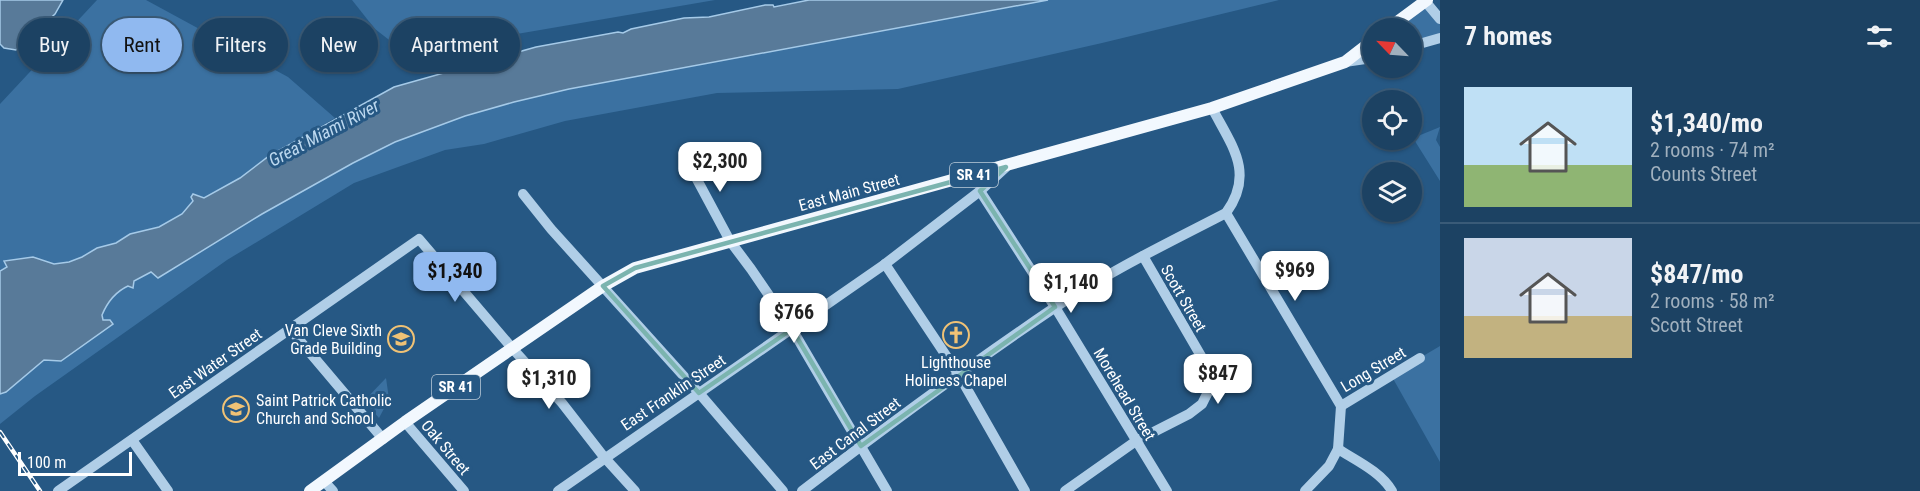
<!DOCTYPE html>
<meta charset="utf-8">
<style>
body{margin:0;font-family:"Roboto Condensed",sans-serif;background:#294d6c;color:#f1f3f6;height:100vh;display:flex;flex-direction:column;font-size:22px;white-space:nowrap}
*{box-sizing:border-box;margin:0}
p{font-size:20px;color:#a0b0be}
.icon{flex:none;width:33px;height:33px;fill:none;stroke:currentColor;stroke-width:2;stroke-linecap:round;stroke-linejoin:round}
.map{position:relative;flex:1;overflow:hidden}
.details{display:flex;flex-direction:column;background:#1c4263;width:480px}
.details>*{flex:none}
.top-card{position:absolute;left:18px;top:18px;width:570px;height:54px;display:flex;gap:12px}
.needle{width:39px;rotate:295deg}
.controls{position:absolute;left:1362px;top:18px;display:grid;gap:12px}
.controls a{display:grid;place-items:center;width:60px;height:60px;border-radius:50%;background:#1c4263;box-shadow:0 2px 4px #0004,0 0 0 2px #3a5b78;font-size:30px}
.scale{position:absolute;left:18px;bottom:15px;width:114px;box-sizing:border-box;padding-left:6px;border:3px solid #fff;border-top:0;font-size:16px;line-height:21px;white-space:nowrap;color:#fff;-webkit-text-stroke:4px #265884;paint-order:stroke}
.price{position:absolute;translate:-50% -51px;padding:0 14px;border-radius:12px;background:#fff;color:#222;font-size:20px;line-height:39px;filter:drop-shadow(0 2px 3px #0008)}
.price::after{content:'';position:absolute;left:50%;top:36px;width:18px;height:14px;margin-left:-9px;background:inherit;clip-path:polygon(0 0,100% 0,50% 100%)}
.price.active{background:#90b9f0;color:#111}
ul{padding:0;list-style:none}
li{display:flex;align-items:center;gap:18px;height:150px;padding:0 24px}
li+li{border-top:2px solid #3a5b78}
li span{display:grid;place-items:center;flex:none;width:168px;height:120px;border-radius:0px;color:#555}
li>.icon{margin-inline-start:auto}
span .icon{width:72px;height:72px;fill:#fffc;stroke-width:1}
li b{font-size:26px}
h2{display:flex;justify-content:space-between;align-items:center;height:72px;padding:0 24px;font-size:26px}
.pill{padding:0 21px;border-radius:27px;background:#1c4263;box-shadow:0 2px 4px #0004,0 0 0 2px #3a5b78;font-size:21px;line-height:54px}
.pill.active{background:#90b9f0;color:#111}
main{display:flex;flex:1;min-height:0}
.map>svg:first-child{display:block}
.green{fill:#3b71a1}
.water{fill:#587a99;stroke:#a5cae8;stroke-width:1.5}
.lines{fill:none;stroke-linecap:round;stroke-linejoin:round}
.minor{stroke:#b0cee7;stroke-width:10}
.major{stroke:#f2f8fe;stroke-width:12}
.rail-casing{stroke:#fff;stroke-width:4.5}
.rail{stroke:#265884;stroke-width:2;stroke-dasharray:7;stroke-linecap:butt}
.marked{fill:none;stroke:#7bb4af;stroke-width:4.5;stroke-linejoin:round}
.labels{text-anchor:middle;stroke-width:6;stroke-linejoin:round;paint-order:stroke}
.shield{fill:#265884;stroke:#becdda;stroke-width:1.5}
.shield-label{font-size:15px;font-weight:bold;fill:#fff}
.street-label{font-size:16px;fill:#fff;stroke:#265884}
.poi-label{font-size:16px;fill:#fff;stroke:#265884;text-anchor:end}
.water-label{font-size:18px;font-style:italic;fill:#bcd8ef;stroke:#265884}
</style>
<main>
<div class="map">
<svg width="1440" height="491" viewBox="0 0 1440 491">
<rect width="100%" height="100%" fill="#265884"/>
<g class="green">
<polygon points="97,0 146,0 288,77 335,118 269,156 240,178 204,198 197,195 182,214 159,227 130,234 116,243 97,248 82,257 69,262 54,264 33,257 5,262 7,267 0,271 0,104"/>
<polygon points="352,0 715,0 406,53 375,29"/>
<path d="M1048,0H1279L1102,43L898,89L717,93L565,121L484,144L445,150L354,183L227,260L35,396L0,424V394L6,392L44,360L103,320C98,299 136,280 151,272L158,277L262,214L353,163L395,142L465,116L514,102L569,89Z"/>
<polygon points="1425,1 1440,19 1440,38 1412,46 1412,28 1389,28"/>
<polygon points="1440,127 1436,140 1440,147 1440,181 1413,138"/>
<polygon points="1440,346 1440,462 1391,375"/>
<polygon points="386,378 389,399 379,418 364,401"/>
</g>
<g class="water">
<polygon points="0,0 63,0 55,14 16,50 4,48 0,44"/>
<path d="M809,0H1048L569,89L514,102L465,116L395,142L353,163L262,214L158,278L151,272L134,281L133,288L128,286C115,292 107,303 102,315L103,320H110L113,324L61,361L44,360L6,392L0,394V271L7,267L4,261L33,257L54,264L69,262L82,257L97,248L116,243L130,234L159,227L182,214L193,201L191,197L193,194L204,198L240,178L269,156L394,87L536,47L618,32L623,33L631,29L684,18L709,17L765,5H773L774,7Z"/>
</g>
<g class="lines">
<g class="minor">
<polyline points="1425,1 1440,19"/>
<polyline points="1412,46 1440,38"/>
<polyline points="1345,62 1372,58"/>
<polyline points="686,159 730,241 751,269 792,329 887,491"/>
<polyline points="980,191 1055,307 1167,491"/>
<polyline points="523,194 551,229 699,393 783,491"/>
<polyline points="1226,213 1341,406"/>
<polyline points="885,264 959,375 1025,491"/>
<polyline points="290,329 383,439"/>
<polyline points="1341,406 1420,358"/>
<polyline points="405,422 464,491"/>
<polyline points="132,440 168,491"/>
<path d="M1338,449C1357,461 1381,472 1392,491"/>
<polyline points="324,481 333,491"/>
<polyline points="58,491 419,239 512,348 562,403 604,457 635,491"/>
<polyline points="558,491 885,264 980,191 1006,167"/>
<path d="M802,491C884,428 968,366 1054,308C1108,272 1168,243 1226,213C1255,173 1232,146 1212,108"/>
<polyline points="1065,491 1136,441 1189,414 1202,404 1209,390 1208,368 1143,256"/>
<polyline points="1305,491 1329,466 1338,449 1341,406"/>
</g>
<g class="major">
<polyline points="1389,28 1427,0"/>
<polyline points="310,491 405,422 603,286 635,268 1212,108 1345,62 1372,41"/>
</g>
<defs>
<polyline id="rail" points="0,432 40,491"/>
</defs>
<use href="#rail" class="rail-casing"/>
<use href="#rail" class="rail"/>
</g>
<path class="marked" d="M1006,167L980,191L1055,307L861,446L792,329L699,393L603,286L635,268Z"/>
<defs>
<symbol id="church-ring" viewBox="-11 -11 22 22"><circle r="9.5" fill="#265884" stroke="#f0c275" stroke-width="1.5"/><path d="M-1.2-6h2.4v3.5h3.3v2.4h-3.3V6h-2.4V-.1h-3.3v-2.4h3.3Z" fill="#f0c275"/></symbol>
<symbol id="school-ring" viewBox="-11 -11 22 22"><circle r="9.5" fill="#265884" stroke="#f0c275" stroke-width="1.5"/><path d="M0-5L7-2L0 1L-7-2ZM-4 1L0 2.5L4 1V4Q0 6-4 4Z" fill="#f0c275"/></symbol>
</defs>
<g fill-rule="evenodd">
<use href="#church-ring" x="941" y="320" width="30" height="30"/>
<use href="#school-ring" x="386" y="324" width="30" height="30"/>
<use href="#school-ring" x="221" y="394" width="30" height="30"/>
</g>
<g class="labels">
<g class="shield">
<rect x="950" y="163" width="48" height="24" rx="4.5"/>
<rect x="432" y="375" width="48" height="24" rx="4.5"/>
</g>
<g class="shield-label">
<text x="974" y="180">SR 41</text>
<text x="456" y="392">SR 41</text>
</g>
<g class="street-label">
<text transform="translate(849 192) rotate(-15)" y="6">East Main Street</text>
<text transform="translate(1184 298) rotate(60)" y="6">Scott Street</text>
<text transform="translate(215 363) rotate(-35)" y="6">East Water Street</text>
<text transform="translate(1373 369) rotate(-31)" y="6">Long Street</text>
<text transform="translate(673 392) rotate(-34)" y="6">East Franklin Street</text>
<text transform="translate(1125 394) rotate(59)" y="6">Morehead Street</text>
<text transform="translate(855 433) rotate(-37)" y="6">East Canal Street</text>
<text transform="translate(446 447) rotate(50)" y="6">Oak Street</text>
</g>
<g class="poi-label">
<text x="382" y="336">Van Cleve Sixth<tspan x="382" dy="18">Grade Building</tspan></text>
<text x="956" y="368" text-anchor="middle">Lighthouse<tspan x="956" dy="18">Holiness Chapel</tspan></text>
<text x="256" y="406" text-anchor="start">Saint Patrick Catholic<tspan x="256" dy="18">Church and School</tspan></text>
</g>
<g class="water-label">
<text transform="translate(324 133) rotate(-28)" y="6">Great Miami River</text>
</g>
</g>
</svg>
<div class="controls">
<a><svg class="needle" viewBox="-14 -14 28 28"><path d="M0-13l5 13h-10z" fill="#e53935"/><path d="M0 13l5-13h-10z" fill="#a0b0be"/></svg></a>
<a><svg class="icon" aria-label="locate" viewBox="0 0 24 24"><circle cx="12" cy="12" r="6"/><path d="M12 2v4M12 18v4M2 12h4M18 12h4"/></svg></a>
<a><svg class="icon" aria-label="layers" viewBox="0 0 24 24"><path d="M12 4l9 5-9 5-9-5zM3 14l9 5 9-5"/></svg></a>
</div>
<div class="scale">100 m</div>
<b class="price" style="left:720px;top:193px">$2,300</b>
<b class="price" style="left:1295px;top:302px">$969</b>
<b class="price active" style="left:455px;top:303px">$1,340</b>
<b class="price" style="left:1071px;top:314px">$1,140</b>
<b class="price" style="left:794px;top:344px">$766</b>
<b class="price" style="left:1218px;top:405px">$847</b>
<b class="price" style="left:549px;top:410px">$1,310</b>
<div class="top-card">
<a class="pill">Buy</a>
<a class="pill active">Rent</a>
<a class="pill">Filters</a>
<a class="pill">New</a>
<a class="pill">Apartment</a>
</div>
</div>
<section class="details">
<h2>7 homes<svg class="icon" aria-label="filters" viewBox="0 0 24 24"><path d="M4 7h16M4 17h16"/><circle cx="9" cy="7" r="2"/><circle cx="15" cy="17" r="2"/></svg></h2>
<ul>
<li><span style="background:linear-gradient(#bfe0f5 65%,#8fb573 0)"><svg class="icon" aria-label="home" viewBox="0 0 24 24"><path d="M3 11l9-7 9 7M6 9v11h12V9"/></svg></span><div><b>$1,340/mo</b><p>2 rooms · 74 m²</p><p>Counts Street</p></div></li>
<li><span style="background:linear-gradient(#c9d6e8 65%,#c2b280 0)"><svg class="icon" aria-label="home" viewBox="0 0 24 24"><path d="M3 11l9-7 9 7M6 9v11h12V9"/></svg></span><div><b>$847/mo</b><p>2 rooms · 58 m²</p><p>Scott Street</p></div></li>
</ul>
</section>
</main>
